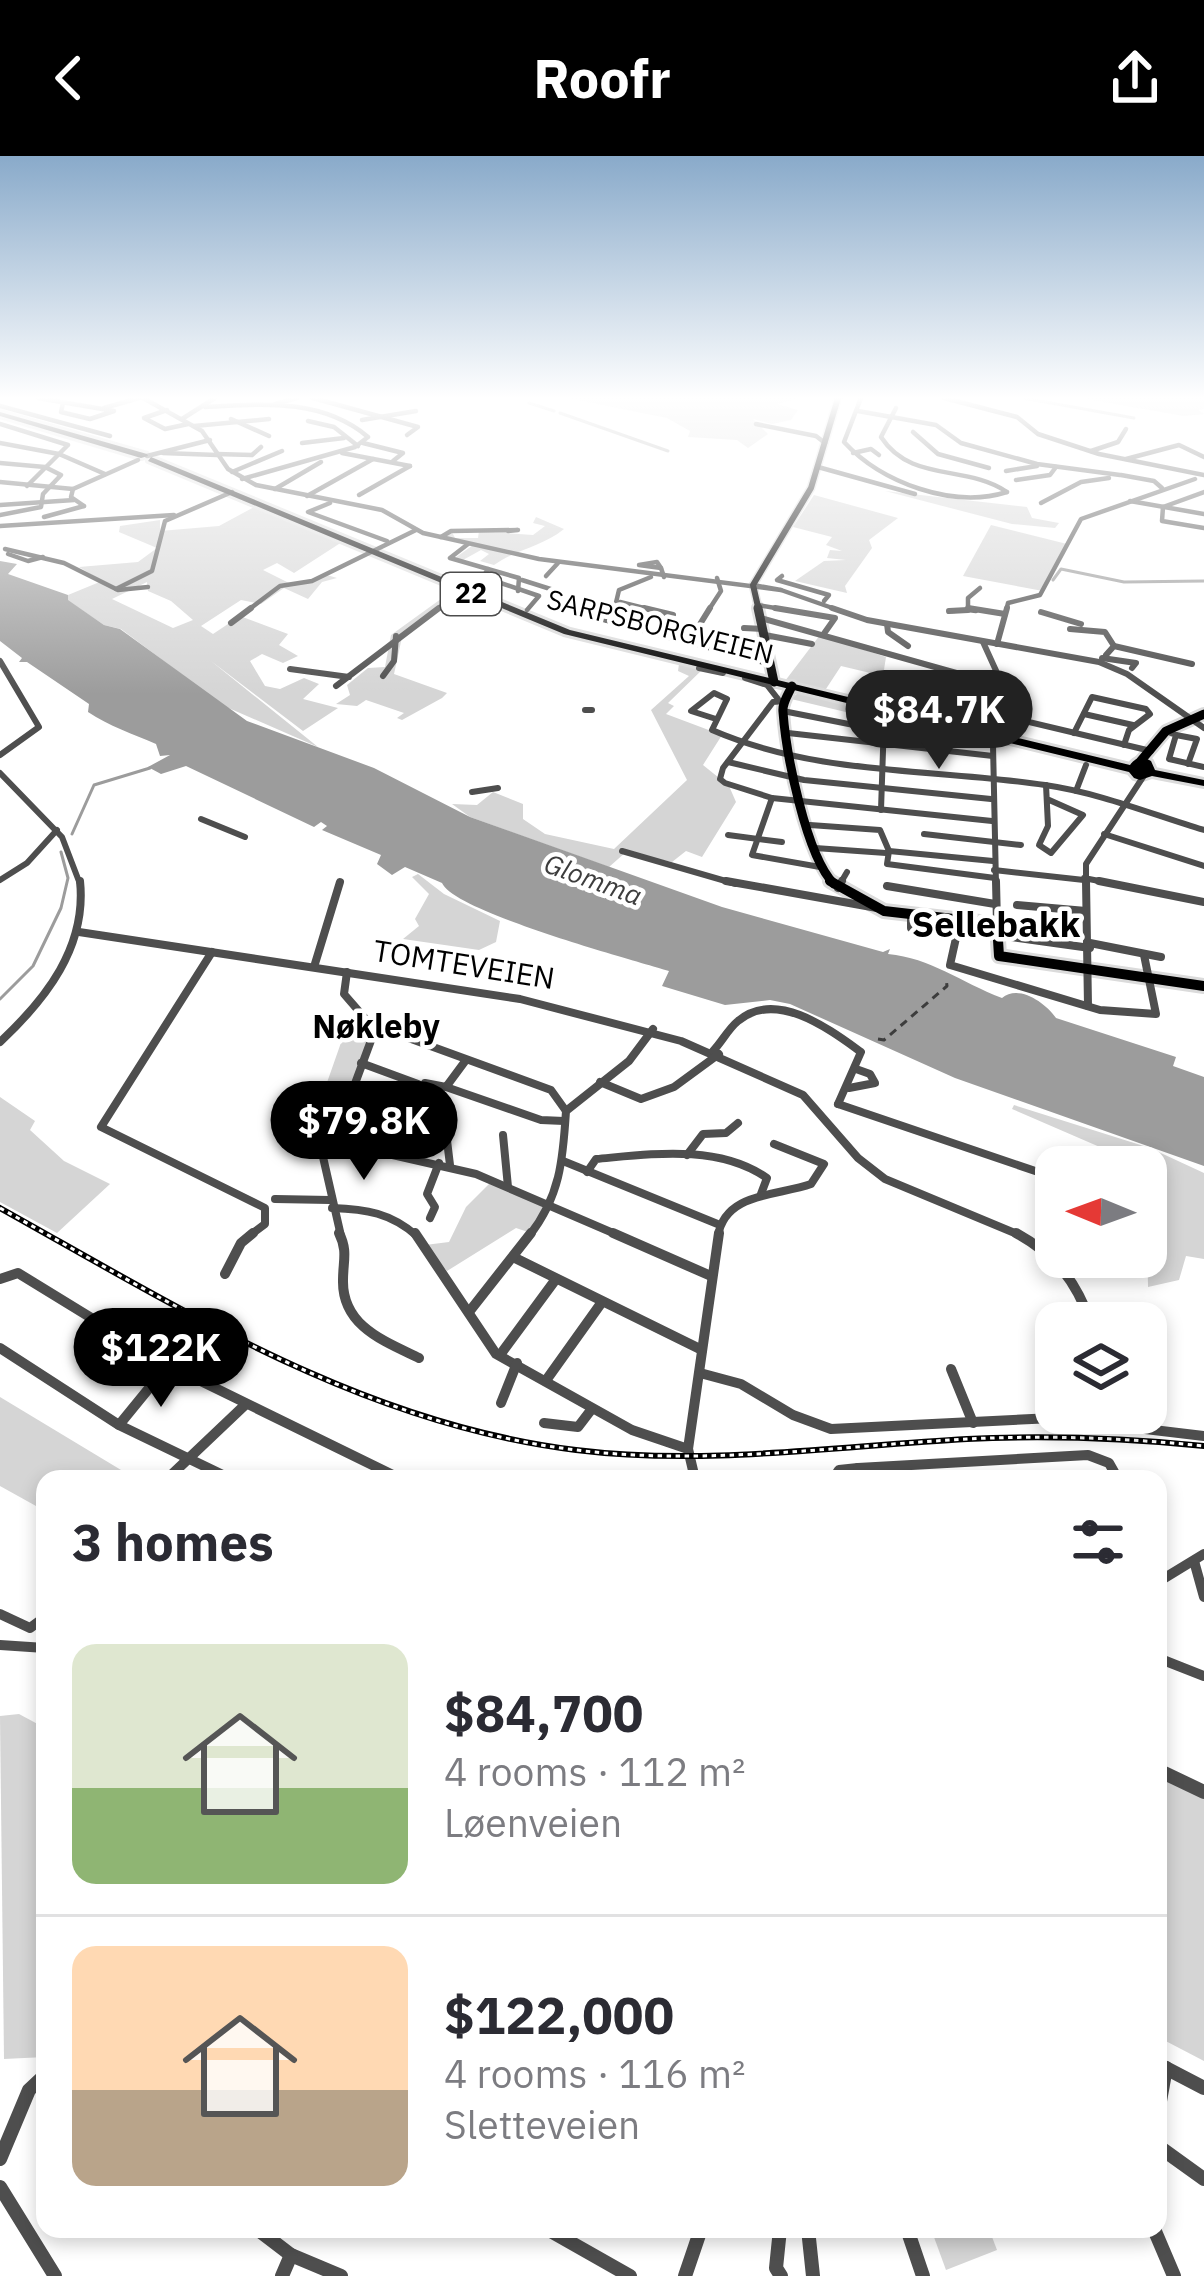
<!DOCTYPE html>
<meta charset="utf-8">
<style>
body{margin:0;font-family:"IBM Plex Sans",sans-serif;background:#f7f7f7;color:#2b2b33;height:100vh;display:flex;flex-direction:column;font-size:45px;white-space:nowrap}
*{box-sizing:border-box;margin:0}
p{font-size:39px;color:#7c7c81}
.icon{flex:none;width:66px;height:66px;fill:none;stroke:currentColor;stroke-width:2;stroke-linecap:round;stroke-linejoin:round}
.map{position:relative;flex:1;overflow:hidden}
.drawer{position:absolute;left:36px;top:1314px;width:1131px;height:768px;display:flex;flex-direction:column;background:#fff;border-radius:24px;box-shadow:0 6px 18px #0003}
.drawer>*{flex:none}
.needle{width:78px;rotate:271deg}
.controls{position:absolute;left:1035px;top:990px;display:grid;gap:24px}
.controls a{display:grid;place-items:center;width:132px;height:132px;border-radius:24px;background:#fff;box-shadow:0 6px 18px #0003;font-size:60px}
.price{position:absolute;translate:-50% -102px;padding:0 27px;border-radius:42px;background:#000;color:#fff;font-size:39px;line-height:78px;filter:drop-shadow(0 3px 6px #0008)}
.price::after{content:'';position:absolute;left:50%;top:72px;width:36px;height:27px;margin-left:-18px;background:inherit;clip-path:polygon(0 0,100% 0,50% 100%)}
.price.active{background:#222;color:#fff}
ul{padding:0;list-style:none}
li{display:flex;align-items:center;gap:36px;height:300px;padding:0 36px}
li+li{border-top:3px solid #e1e1e2}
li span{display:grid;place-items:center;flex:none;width:336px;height:240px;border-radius:24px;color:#555}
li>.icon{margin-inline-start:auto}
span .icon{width:144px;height:144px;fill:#fffc;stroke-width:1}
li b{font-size:51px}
h2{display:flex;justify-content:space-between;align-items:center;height:144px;padding:0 36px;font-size:51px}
header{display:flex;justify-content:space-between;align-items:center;height:156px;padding:0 36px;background:#000;color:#fff;font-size:54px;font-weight:700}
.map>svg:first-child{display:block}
.green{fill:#d5d5d5;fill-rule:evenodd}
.water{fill:#9c9c9c}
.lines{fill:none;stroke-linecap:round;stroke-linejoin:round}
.stream{stroke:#9c9c9c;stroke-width:3}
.ferry{stroke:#3d3d3d;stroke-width:3;stroke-dasharray:8 6;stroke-linecap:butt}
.major-far2-casing{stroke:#dbdbdb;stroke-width:9}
.major-far1-casing{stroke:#dbdbdb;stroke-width:14}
.major-casing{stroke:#dbdbdb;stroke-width:16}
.highway-casing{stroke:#dbdbdb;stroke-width:6}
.minor-far4{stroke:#4e4e4e;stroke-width:4.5}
.minor-far3{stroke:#4e4e4e;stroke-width:6}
.minor-far2{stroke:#4e4e4e;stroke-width:8}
.minor-far1{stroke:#4e4e4e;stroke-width:10}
.minor{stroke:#4e4e4e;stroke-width:14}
.major-far2{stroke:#000;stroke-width:6}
.major-far1{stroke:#000;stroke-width:9}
.major{stroke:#000;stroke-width:10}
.highway{fill:#000;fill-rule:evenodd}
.rail-casing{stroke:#000;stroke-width:6}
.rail{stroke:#fff;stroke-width:3;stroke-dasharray:4.5;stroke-linecap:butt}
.labels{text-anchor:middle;stroke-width:9;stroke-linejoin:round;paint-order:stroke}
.shield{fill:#fff;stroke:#4c4c4c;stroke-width:3}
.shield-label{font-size:27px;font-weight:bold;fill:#000}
.far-street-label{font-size:27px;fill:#000;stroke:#fff}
.far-water-label{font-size:27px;font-style:italic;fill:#3d3d3d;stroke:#fff}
.street-label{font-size:30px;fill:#000;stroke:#fff}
.neighbourhood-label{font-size:33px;font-weight:bold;fill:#000;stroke:#fff}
.quarter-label{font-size:36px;font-weight:bold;fill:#000;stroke:#fff}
</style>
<header><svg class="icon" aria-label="back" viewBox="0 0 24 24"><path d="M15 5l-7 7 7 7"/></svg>Roofr<svg class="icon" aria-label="share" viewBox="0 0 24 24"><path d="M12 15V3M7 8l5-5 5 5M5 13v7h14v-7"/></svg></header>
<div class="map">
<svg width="1204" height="2120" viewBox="0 0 1204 2120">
<rect width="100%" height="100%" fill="#fff"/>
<g class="green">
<polygon points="568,242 802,242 777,248 798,254 791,264 772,268 753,263 768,278 748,292 737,284 688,281 690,275 667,262"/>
<polygon points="1080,242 1204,242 1204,253 1198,254 1204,258 1184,260"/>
<polygon points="885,335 1027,351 1032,362 1059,367 1055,372 1012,368"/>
<polygon points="814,339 898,362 869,384 872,392 845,430 847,437 795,425 824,405 846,404 827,402 830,394 842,395 826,389 832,381 793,371"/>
<path d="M256,350L342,386L294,417L277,407L263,414L293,429L327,419L337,422L322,426L308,443L284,432L261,448L241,444L201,470L213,478L240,460L288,478L279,489L298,500L283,507L262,498L250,505L265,530L280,533L304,522L319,528L303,543L338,552L303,575L211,505L318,591L224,550L121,473L104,469L67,444L68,439L102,425L79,411L138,406L157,392L119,376L120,370L160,364V375L219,370ZM147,426L148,435L171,445L193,464L173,472L112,443Z"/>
<path d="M536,361L564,373C542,391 516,393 494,409L480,405L489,398L481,394L463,404L455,402L473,389L444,381L452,376L455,382H478L479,375L533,379L545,370L533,367Z"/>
<polygon points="991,369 1067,388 1043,435 963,420"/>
<polygon points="452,435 459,438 402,481 394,518 447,537 442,542 402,564 397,562 404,557 366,544 357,550 336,548 350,539 347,529 368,512 385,511 391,479"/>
<polygon points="820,479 886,501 883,520 841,510 824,536 785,525"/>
<polygon points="679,508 704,512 668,547 674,550 666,558 722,579 703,609 729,630 736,646 702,701 686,695 672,706 626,696 609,711 470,661 452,648 477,649 493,636 523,648 523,663 545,678 614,693 687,624 651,554 689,520 678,515"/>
<polygon points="799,536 974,575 972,586 791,543"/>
<polygon points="418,718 444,738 500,765 496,786 479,794 403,783 419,770 415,763 429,738 412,721"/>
<polygon points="350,861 371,877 340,968 341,980 310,975"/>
<polygon points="0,941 35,965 30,974 64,1005 110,1028 57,1077 0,1046"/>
<polygon points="1014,949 1150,992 1204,1017 1204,1103 1186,1100 1179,1124 1148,1131 1146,1011 1012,953"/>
<polygon points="492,1025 552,1051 531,1077 516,1072 447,1115 425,1089 449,1086 466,1051"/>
<polygon points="0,1241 136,1323 45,1323 45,1355 0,1330"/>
<polygon points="19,1558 45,1572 45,1901 4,1903 0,1560"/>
<polygon points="1158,1620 1204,1642 1204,1905 1158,1881"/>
<polygon points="931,2073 989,2073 997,2094 946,2114"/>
</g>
<path class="water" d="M0,405L17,408L8,418L68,439V444L104,469L120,473L247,565L374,612L470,661L722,751L883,796L890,793L888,798C931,802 960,826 1002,842C1018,828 1045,846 1056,862L1176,901L1173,910L1204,921V1010L955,922L790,848L770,844L725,849L662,830L669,815C629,803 455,756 442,727L405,711L392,719L377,708L381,699L322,674L327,670L321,666L314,671L186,610L161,618L148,611L170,599L160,600L156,588C133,578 109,570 88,556L89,548L27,506H19L22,502L0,485Z"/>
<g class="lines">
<g class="stream">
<polyline points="1023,242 1134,262"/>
<polyline points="529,247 554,255"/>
<polyline points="560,257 668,295"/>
<polyline points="1053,424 1061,413 1124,426 1204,425"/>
<polyline points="72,678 94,629 150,612"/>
<polyline points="0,843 33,810 61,752 68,722 61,696"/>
</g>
<polyline class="ferry" points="878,883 884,884 947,830 946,822"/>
<defs>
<polyline id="major-far2" points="759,455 753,429 811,332 838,242"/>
<g id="major-far1">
<polyline points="758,452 774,526"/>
<path d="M792,530C788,539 782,547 783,556C786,597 806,700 834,728"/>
<polyline points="1139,607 1166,575 1204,558"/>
</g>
<polyline id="major" points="830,725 884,755 997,768 999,800 1204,830"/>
<g id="highway">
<polygon points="0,256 147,298 148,300 141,302 0,260"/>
<path d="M151,301L570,474L1130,609C1135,601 1143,600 1151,605L1155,614L1204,624V630L1152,620L1140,624L1134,622L1129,616L564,478L148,305Z"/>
</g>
</defs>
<use href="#major-far2" class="major-far2-casing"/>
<use href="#major-far1" class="major-far1-casing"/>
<use href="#major" class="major-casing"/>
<use href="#highway" class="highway-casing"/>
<g class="minor-far4">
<polyline points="38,242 114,255 90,263 61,256 63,247"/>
<polyline points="143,242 202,275 228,313 256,329 382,354 423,377 539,403 781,434 753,429"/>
<polyline points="313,242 418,271 407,279"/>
<path d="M861,242L844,286C882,327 953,353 1007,336"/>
<polyline points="944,242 1017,261 1038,278 1099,298 1204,319"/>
<polyline points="275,248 297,242"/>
<polyline points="0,250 110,280"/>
<path d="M205,251C262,248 322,242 368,281L355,291L242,323"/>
<polyline points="104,252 139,242"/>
<path d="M896,252L881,281C911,327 966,308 1007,336"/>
<polyline points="167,254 144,262 165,273 188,268"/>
<polyline points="858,255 936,269 961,287 1037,308 1120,319"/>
<polyline points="182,263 215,242"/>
<polyline points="231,263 269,280"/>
<polyline points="362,264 416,255"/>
<polyline points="308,265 334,271 358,290"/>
<polyline points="0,268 68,289 27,330"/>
<polyline points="756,268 816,280 825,287"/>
<polyline points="194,270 269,263"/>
<polyline points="913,276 938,298 989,312"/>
<polyline points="0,287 59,298 105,318"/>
<polyline points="302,287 344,282"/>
<polyline points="363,287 403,297 393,305"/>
<polyline points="1091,295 1118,286 1126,273"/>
<polyline points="163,297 217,299"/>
<polyline points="342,297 410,310"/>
<polyline points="853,297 871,293 879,299"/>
<polyline points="217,298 252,299 261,291"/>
<polyline points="147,300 210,284"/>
<polyline points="1126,303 1179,289 1204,301"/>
<polyline points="0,307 45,311 61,319 43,338 41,351 0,359"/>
<polyline points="818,311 915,338"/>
<polyline points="1006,315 1037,310"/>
<polyline points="232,316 282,295"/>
<polyline points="1121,319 1154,325 1162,332"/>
<polyline points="1016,324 1050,319 1056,311"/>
<polyline points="0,326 73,333"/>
<polyline points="275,333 321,306"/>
<polyline points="359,339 410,310"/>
<polyline points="307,340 373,303"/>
<polyline points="1130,345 1204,358"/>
<polyline points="330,347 308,356 387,385"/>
<polyline points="1041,347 1081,326 1109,322"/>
<polyline points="0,349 74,344"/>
<polyline points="84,350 71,341 73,333 138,304"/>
<polyline points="1163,351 1162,365 1204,372"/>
<polyline points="1163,351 1204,336"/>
<polyline points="44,361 84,350"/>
<polyline points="0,370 174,359"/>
<polyline points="441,381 451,375 518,374 508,375"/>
<polyline points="468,388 450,402 519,422 518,435"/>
<polyline points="5,393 64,407 118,434 148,431"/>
<polyline points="8,398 28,405 43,401"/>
<polygon points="657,406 661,412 639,409"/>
<polyline points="661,412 664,421"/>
<polyline points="488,413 483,421 539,440 527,454"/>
<polyline points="546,420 558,407"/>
<polyline points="782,420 777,424 829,439 824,445"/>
<polyline points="522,424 563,437"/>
<polyline points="116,433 152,415 165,365 232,336"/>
<polyline points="781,434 841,455"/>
<polyline points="620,446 656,455"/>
<polyline points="758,449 793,455"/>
<polyline points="247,455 280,430 312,425 416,374"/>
<polyline points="435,455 462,434"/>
<polyline points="614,455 619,434 651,421"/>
<polyline points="708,455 721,435 717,422"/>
<polyline points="952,455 968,454"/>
<polyline points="976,455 968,454 968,442 980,432"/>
<polyline points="1006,455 1008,447 1040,439 1081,363 1195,323"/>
</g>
<g class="minor-far3">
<polyline points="644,452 673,459"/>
<polyline points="775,452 835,462 823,479"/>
<polyline points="832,452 867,464 1099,506 1127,518 1204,572"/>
<polyline points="968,452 1005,458"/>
<polyline points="949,455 968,454"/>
<polyline points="1041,456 1081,468"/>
<polyline points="583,458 607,464 616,452"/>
<polyline points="761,462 999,529"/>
<polyline points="607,464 676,483"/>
<polyline points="231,467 251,452"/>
<polyline points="887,468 888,476 908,490"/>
<polyline points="744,472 763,473"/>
<polyline points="697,473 710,452"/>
<polyline points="1070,473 1105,476 1114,490"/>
<polyline points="765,479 812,488"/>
<polyline points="686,485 771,508"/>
<polyline points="731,486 768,494"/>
<polyline points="983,486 998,519 996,569"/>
<polyline points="997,488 1007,452"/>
<polyline points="1106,499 1114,490 1192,508"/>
<polyline points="1102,502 1136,507 1132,512"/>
<polyline points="0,505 39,571 0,599"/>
<polyline points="699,512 723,517"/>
<polyline points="290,513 349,521"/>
<polyline points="383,520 394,505 396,480"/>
<polyline points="745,522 767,529 778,543"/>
<polyline points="336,530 439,452"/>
<polyline points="893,543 883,535 885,521 998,547"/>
<polyline points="784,545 773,546 723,612 720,623 725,627 772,642 992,665"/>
<polyline points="951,551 996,561"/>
<polyline points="585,554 592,554"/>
<polyline points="783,555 884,575"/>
<polyline points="1084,558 1133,569"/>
<path d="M716,563L691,555L714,537L727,543L712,574C818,620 933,612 1045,629C1100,637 1151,658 1204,674"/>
<polyline points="1016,563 1151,595"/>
<polyline points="1166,575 1176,579 1169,603 1204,611"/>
<polyline points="788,577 993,600"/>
<polyline points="1074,577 1092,541 1146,553 1150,558 1129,574 1124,589"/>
<polyline points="1176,579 1197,583 1188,608"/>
<polyline points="993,589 996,728"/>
<polyline points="728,606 804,624 991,643"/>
<polyline points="0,617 62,681 80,728"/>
<polyline points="1046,629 1048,670 1039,689 1051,697 1083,659 1047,643"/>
<polyline points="1076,635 1086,609"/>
<polyline points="472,636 498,632"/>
<polyline points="772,642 752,699 820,711"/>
<polyline points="881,654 884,565"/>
<polyline points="201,663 245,681"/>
<polyline points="810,669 880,674 889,695 887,708 995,722"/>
<polyline points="924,678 1021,689"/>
<polyline points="1104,678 1204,710"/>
<polyline points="728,679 782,686"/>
<polyline points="815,692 886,697"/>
<polyline points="622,695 736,728"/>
<polyline points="889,695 993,705"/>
<polyline points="994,714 1084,724"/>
<polyline points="1084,722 1114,728"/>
<polyline points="0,724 27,707 57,674"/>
<polyline points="840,728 847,716"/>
<polyline points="1086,728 1086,708 1145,618"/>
</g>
<g class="minor-far2">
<polyline points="726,725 877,752"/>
<polyline points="996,725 997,768"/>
<polyline points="1086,725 1088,850"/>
<polyline points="1099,725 1204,746"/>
<polyline points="887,730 995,748"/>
<polyline points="838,732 842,725"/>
<polyline points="1017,749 1086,755"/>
<polyline points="911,759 911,772 957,779"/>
<polyline points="960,764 950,809 1100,854 1156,858 1144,799"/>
<polyline points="79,776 520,843 681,885 803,939 858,1002 885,1023 1022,1080"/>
<polyline points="997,779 1090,792"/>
<polyline points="1090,787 1161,801"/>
<polyline points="212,796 101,971 265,1052 265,1068 249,1080"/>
<polyline points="314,811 340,726"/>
<polyline points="347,816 344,838 370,868 551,934 566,955"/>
<path d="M0,886C46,843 87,791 80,725"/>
<path d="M713,895C722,886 728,873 738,865C776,833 829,873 861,896L838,948"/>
<polyline points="361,907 418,928"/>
<polyline points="600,926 641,943 674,931 719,898"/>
<polyline points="425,927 446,931 466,904"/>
<polyline points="446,931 541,964 564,965"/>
<polyline points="849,932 875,927 870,918 856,913"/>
<polyline points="838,948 1056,1022"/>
<polyline points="444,960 450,1009"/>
<polyline points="503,979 508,1031"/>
<polyline points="341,980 375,995 476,1018 620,1080"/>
<polyline points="341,980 340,968 376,871"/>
<polyline points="687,999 703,978 726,977 738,967"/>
<polyline points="563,1005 720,1069"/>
<path d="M587,1016L596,1003C652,998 718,988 767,1022L761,1038"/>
<polyline points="275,1043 330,1044"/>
<path d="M332,1052C366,1053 391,1057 417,1080"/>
<polyline points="430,1062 435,1051 427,1038 439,1007"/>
<polyline points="341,1080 323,1001 341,980"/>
<path d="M529,1080C560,1041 563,1004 566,955L629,905L653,873"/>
<path d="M718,1080C725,1036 778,1040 811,1028L824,1008L774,988"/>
</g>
<g class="minor-far1">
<path d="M339,1077C348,1095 343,1105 343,1124C342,1170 384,1185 419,1202"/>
<polyline points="415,1077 496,1198 632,1274 688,1293"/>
<polyline points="613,1077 711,1120"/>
<path d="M1016,1077C1056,1099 1076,1125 1091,1167"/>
<polyline points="513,1101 702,1194"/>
<polyline points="225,1118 241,1087 253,1077"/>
<polyline points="0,1123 18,1117 168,1209 401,1323"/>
<polyline points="469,1156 531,1077"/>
<polyline points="0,1192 119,1269 231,1323"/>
<polyline points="500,1199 556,1123"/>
<polyline points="951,1213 973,1267"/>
<polyline points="700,1217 741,1228 793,1259 831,1273 1053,1262 1204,1280"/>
<polyline points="547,1223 602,1146"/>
<polyline points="501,1247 517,1207"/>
<polyline points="544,1267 578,1271 591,1254"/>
<polyline points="119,1269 168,1209"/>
<polyline points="167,1323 246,1248"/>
<polyline points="695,1323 688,1293 719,1077"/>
<polyline points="833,1323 839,1314 858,1312"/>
<polyline points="894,1323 858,1312 1088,1299 1109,1307 1118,1323"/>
<polyline points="1194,1405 1204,1441"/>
<polyline points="1158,1426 1204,1398"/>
<polyline points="0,1458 30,1472 45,1461"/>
<polyline points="0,1489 45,1492"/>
<polyline points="1158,1502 1204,1520"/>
</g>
<g class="minor">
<polyline points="1158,1614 1204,1636"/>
<polyline points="1158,1908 1204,1932"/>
<polyline points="1158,1956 1166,1912"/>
<polyline points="1158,1990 1204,2023"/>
<polyline points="0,2003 29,1934 45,1919"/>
<polyline points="0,2031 55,2120"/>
<polyline points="257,2073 291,2099 341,2120"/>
<polyline points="547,2073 630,2120"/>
<polyline points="780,2073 776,2112 781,2120"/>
<polyline points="808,2073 813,2120"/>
<polyline points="907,2073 923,2120"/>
<polyline points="1154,2073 1174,2120"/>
<polyline points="282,2120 291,2099"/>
<polyline points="685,2120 701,2073"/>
</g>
<use href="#major-far2" class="major-far2"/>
<use href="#major-far1" class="major-far1"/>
<use href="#major" class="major"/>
<use href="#highway" class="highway"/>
<defs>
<path id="rail" d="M0,1052C183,1154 363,1268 576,1294C705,1310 838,1290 967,1283C1047,1279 1125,1282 1204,1290"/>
</defs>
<use href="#rail" class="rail-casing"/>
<use href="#rail" class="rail"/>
</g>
<linearGradient id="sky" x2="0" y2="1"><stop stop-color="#89aaca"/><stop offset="0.45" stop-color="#fff"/><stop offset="1" stop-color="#fff" stop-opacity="0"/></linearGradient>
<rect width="1204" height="538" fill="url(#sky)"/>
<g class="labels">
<rect class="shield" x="441" y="417" width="60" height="42" rx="9"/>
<g class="shield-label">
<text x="471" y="447">22</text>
</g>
<g class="far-street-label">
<text transform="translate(660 471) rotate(14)" y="9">SARPSBORGVEIEN</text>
</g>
<g class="far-water-label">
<text transform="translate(593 724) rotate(20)" y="9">Glomma</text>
</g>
<g class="street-label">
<text transform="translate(464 809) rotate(9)" y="10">TOMTEVEIEN</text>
</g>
<g class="neighbourhood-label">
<text x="376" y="882">Nøkleby</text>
</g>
<g class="quarter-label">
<text x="996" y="781">Sellebakk</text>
</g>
</g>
</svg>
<div class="controls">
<a><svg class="needle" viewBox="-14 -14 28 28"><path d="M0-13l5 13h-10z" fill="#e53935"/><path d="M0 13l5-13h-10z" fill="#7c7c81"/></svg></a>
<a><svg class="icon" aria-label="layers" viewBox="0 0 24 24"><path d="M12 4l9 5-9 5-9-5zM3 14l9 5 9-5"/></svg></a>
</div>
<b class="price active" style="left:939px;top:616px">$84.7K</b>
<b class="price" style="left:364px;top:1027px">$79.8K</b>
<b class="price" style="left:161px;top:1254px">$122K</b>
<section class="drawer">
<h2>3 homes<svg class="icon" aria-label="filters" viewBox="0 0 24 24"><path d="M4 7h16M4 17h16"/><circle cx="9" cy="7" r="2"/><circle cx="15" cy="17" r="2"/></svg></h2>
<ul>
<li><span style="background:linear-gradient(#dfe7d0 60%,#8fb573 0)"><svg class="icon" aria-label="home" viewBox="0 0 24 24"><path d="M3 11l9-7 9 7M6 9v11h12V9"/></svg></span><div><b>$84,700</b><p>4 rooms · 112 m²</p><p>Løenveien</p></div></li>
<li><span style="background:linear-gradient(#ffd9b3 60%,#b9a48a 0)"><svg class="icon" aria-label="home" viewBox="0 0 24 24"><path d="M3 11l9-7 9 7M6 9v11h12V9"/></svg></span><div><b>$122,000</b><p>4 rooms · 116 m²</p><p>Sletteveien</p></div></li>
</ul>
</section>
</div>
